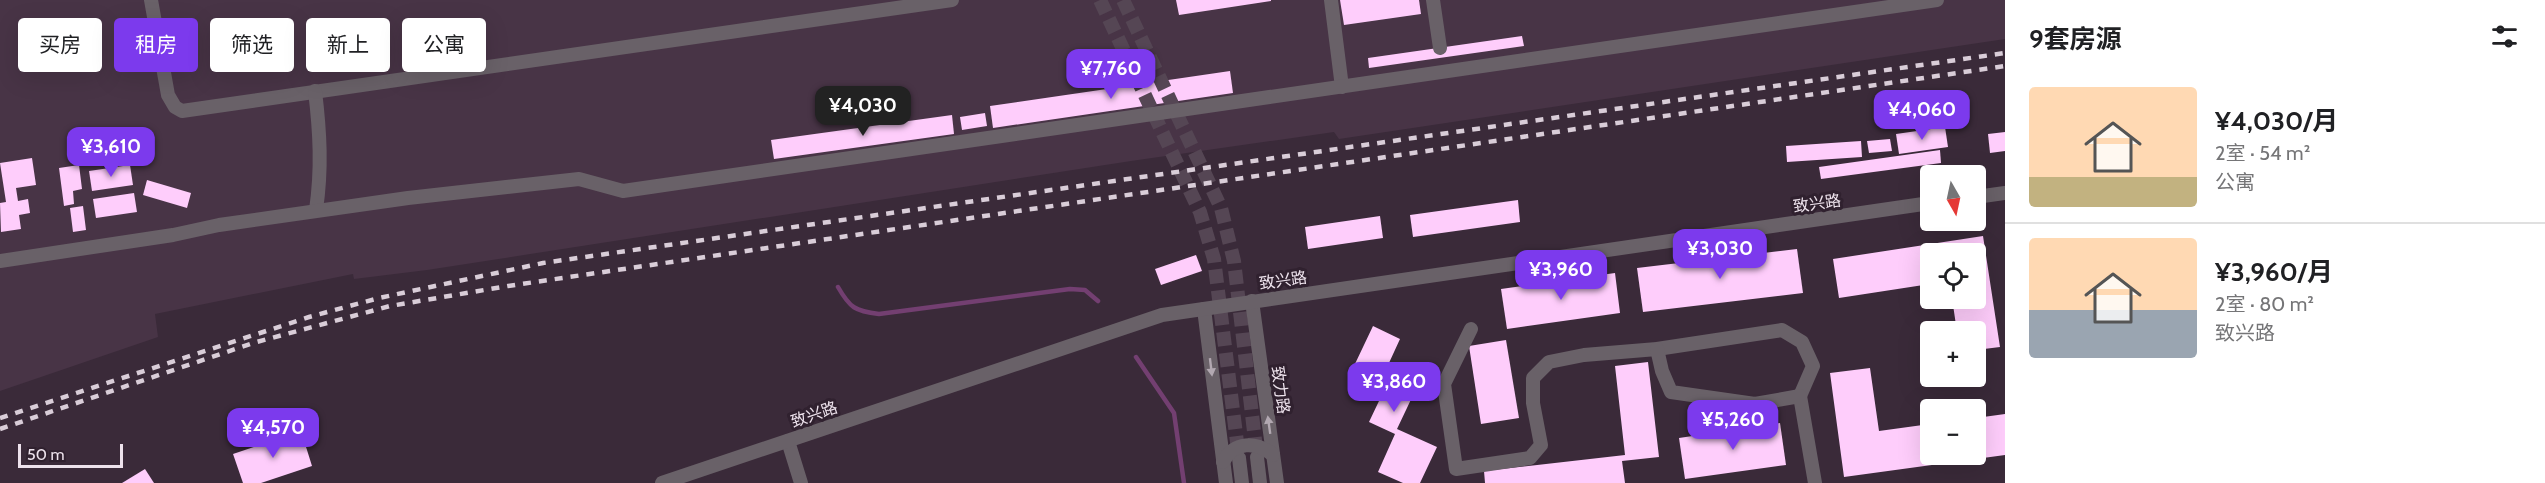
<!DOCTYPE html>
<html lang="zh">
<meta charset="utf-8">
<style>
body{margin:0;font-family:Cabin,"Noto Sans SC",sans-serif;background:#f6f6f6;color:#202124;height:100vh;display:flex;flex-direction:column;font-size:22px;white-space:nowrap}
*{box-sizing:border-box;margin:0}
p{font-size:20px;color:#757577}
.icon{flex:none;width:33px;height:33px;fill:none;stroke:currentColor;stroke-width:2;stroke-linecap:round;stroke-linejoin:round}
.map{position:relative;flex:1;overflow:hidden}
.details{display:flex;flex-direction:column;background:#fff;width:540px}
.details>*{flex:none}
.hud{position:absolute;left:18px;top:18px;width:570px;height:54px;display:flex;gap:12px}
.needle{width:39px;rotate:171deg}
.tools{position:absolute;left:1920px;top:165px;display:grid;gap:12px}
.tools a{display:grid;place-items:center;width:66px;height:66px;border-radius:6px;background:#fff;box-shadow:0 6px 24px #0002;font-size:30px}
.scale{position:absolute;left:18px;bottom:15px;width:105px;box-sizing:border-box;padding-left:6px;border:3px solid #ede2ec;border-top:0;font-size:16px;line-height:21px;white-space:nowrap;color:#ede2ec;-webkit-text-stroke:4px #30212f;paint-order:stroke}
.price{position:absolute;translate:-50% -51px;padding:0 14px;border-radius:12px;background:#7c3aed;color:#fff;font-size:20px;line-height:39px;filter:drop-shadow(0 2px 3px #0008)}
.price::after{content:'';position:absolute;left:50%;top:36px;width:18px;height:14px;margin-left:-9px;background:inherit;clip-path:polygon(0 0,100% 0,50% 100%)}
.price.active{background:#222;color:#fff}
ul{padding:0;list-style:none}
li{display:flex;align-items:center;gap:18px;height:150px;padding:0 24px}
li+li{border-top:2px solid #e0e0e0}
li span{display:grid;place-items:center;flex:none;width:168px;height:120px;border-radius:6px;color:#555}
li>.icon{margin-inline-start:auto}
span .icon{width:72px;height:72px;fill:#fffc;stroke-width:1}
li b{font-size:26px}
h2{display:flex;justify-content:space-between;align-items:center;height:72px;padding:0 24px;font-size:26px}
.tag{padding:0 21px;border-radius:6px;background:#fff;box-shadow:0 6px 24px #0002;font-size:21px;line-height:54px}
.tag.active{background:#7c3aed;color:#fff}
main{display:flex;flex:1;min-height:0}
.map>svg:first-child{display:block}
.built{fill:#483446}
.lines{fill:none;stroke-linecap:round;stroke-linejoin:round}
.stream{stroke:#733f71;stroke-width:4.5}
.building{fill:#fecdfb}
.minor-tunnel{stroke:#554654;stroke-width:14;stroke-dasharray:14 7;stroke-linecap:butt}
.minor{stroke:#696168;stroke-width:14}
.rail{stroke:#d9cdd8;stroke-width:4.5;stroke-dasharray:8 8;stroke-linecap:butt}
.oneway{fill:#b2a8b1}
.labels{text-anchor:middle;stroke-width:6;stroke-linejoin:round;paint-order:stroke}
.street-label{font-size:16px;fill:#ede2ec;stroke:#30212f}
</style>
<main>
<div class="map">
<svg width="2005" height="483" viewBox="0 0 2005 483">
<rect width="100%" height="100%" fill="#3a2a39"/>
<polygon class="built" points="0,0 2005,0 2005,39 1339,139 1334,132 1131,161 427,270 354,279 353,274 155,314 158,337 0,391"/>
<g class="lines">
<g class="stream">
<path d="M838,287C850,308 855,311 879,314L1070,289L1085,290L1098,301"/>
<polyline points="1136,357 1174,413 1184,483"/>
</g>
</g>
<g class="building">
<polygon points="1176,0 1271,0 1271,1 1179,15"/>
<polygon points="1340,0 1419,0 1421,14 1344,25"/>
<polygon points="1522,36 1524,46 1369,68 1368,58"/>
<polygon points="1230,71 1233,93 993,128 990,106"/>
<polygon points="985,113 987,126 962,130 960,117"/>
<polygon points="952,115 954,134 774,159 771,140"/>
<polygon points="1945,127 1948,147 1899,154 1896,134"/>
<polygon points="2005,132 2005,151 1990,153 1988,134"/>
<polygon points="1890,139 1892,151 1869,153 1867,141"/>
<polygon points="1861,141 1862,157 1787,162 1786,146"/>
<polygon points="1940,150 1941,163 1821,179 1819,167"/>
<polygon points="32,158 36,185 16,188 18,201 28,199 30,213 19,215 21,229 1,232 0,203 6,202 0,163"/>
<polygon points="79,165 82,189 73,191 74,204 64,206 59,168"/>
<polygon points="130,165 133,185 92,191 89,171"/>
<polygon points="147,180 191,193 187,208 143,195"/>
<polygon points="134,193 137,212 96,218 93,199"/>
<polygon points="1518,200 1520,222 1413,237 1410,215"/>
<polygon points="83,206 86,230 73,232 70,208"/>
<polygon points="1380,216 1383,238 1308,249 1305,227"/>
<polygon points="1983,236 2000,347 1976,350 1976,332 1957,332 1952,298 1976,298 1976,254 1930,254 1930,284 1839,298 1833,259"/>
<polygon points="1797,249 1803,293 1643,312 1637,268"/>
<polygon points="1196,255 1202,271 1161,285 1155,269"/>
<polygon points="1615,273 1620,313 1507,329 1501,289"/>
<polygon points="1373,326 1400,339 1383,376 1415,391 1397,429 1437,447 1420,483 1403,483 1378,472 1395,434 1369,422 1388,382 1354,366"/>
<polygon points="1506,340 1519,418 1481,424 1469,346"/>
<polygon points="1648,362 1659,457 1622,461 1625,483 1485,483 1484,471 1625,455 1615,366"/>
<polygon points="1870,368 1879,431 1930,424 1930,454 1976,454 1976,418 2005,414 2005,455 1844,477 1830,373"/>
<polygon points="1780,423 1786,465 1685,479 1679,438"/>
<polygon points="301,431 312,466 261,483 243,483 233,454"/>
<polygon points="145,469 154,483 122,483"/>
</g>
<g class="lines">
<g class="minor-tunnel">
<polyline points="1100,0 1200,212 1214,259 1239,458"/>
<polyline points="1123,0 1221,208 1234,261 1257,457"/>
</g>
<g class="minor">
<polyline points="151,0 168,95 175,107 182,111 952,0"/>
<polyline points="1331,0 1342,87"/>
<polyline points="1433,0 1440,48"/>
<path d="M315,91C320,132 322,169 316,210"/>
<polyline points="1976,197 2005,193"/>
<polyline points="0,261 173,235 219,225 408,198 579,179 623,191 1937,0"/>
<polyline points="1252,301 1277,483"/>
<polyline points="1204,309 1226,483"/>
<polyline points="1471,329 1444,384 1456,469 1530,458 1541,445 1533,403 1533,378 1549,362 1584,355 1657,349 1782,330 1802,342 1813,366 1800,396"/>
<polyline points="1657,349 1662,371 1671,392 1755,404 1800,396 1815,483"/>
<polyline points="788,441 801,483"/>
<polyline points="1257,457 1260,483"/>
<polyline points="1239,458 1242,483"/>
<path d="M1223,462C1234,441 1256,441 1273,455"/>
<polyline points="662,483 1162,315 1930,203"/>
</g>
<g class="rail">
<polyline points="0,418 309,317 379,298 543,263 2005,53"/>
<polyline points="0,429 253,343 390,306 508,286 2005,66"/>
</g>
</g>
<defs><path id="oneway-solid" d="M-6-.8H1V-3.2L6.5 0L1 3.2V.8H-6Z" transform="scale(1.5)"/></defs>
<g class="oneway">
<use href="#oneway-solid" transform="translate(1211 367) rotate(83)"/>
<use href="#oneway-solid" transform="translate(1269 425) rotate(-98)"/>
</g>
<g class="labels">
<g class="street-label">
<text transform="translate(1817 203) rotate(-8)" y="6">致兴路</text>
<text transform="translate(1283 280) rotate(-8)" y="6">致兴路</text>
<text transform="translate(1281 390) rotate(82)" y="6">致力路</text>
<text transform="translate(814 414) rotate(-19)" y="6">致兴路</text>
</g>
</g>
</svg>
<div class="tools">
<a><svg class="needle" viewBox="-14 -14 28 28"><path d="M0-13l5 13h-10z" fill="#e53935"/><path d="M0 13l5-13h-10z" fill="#757577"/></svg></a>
<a><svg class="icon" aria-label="locate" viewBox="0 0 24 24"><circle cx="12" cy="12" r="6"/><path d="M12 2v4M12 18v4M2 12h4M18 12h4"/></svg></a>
<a>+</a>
<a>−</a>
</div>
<div class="scale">50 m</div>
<b class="price" style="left:1111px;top:100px">¥7,760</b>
<b class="price active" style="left:863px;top:137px">¥4,030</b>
<b class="price" style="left:1922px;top:141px">¥4,060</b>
<b class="price" style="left:111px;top:178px">¥3,610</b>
<b class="price" style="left:1720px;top:280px">¥3,030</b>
<b class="price" style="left:1561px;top:301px">¥3,960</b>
<b class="price" style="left:1394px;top:413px">¥3,860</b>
<b class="price" style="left:1733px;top:451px">¥5,260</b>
<b class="price" style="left:273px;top:459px">¥4,570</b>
<div class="hud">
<a class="tag">买房</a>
<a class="tag active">租房</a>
<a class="tag">筛选</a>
<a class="tag">新上</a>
<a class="tag">公寓</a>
</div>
</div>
<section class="details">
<h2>9套房源<svg class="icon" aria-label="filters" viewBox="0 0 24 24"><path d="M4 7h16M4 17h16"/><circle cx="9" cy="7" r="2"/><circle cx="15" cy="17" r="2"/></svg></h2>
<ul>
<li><span style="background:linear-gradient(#ffd9b3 75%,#c2b280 0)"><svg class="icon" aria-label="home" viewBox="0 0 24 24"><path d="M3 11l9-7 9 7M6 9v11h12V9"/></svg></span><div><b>¥4,030/月</b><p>2室 · 54 m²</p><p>公寓</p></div></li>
<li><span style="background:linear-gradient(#ffd9b3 60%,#9aa5b1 0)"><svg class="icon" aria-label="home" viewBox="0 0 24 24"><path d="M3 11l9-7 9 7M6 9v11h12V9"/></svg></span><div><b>¥3,960/月</b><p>2室 · 80 m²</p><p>致兴路</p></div></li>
</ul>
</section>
</main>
